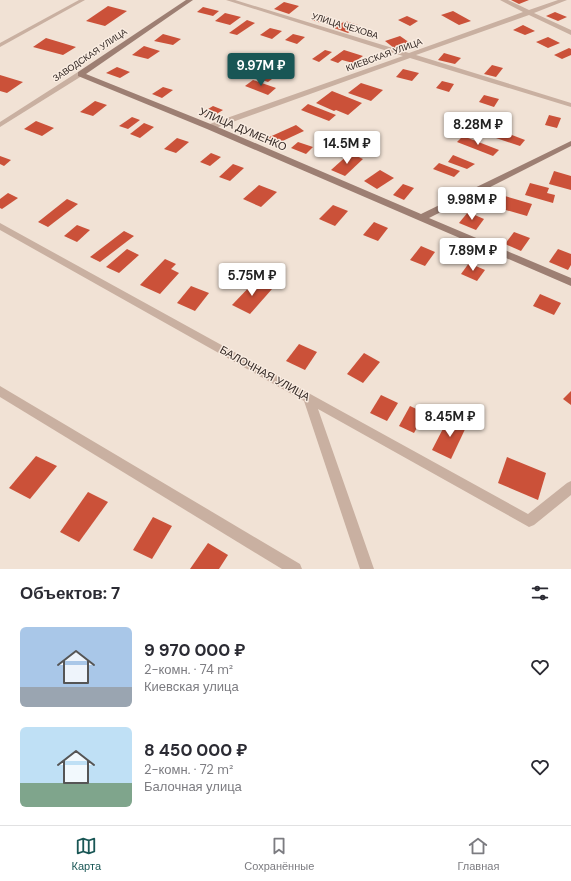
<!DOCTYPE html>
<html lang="ru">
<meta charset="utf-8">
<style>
body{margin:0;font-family:"DM Sans",sans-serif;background:#f7f7f7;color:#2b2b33;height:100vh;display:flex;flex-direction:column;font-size:15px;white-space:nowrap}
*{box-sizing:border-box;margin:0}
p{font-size:13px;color:#7c7c81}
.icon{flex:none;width:22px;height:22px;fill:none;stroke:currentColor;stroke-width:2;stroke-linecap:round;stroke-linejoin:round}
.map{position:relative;height:569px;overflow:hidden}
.details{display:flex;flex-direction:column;background:#fff;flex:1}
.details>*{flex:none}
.price{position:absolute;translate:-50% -34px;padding:0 9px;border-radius:4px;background:#fff;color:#222;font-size:13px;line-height:26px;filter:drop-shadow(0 1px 2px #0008)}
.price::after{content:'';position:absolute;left:50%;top:24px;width:12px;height:9px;margin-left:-6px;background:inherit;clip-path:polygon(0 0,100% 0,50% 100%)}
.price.active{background:#195655;color:#fff}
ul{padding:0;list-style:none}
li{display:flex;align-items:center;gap:12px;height:100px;padding:0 20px}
li span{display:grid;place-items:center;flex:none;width:112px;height:80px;border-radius:6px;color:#555}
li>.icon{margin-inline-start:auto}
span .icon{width:48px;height:48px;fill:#fffc;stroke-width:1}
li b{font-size:17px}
h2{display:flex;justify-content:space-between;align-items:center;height:48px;padding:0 20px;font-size:17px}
.menu{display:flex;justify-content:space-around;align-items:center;height:56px;border-top:1px solid #e1e1e2;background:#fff;font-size:11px;color:#7c7c81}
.menu a{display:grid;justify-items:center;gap:2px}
.menu .active{color:#195655}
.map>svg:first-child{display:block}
.building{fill:#cb5139}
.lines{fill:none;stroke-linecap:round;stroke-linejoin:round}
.lane{fill:#c9b0a1;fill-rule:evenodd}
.street{fill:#c9b0a1;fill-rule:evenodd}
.secondary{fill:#9d7f73;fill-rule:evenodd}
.labels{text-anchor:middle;stroke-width:3;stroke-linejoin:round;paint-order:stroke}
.far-street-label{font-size:9px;fill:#332824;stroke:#f9ece1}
.street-label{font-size:11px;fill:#332824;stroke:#f9ece1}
</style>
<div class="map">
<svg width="571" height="569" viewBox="0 0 571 569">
<rect width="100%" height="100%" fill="#f1e2d5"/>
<g class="building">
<polygon points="511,0 529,0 519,4"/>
<polygon points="284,2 299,6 289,14 274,9"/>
<polygon points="108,6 127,11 105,26 86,21"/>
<polygon points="203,7 219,11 213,16 197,12"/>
<polygon points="453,11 471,21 459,25 441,15"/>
<polygon points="555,12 567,17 558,21 546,16"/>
<polygon points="225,13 241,17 230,25 215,21"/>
<polygon points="318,14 329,17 322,23 311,20"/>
<polygon points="407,16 418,21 410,26 398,20"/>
<polygon points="247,20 255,23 237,35 229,33"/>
<polygon points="345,21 358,25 348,33 334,28"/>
<polygon points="523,25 535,31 525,35 513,30"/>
<polygon points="270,28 282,31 272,39 260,35"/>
<polygon points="163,34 181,39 173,45 154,41"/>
<polygon points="293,34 305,37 297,44 285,40"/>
<polygon points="400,36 410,43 394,48 385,41"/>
<polygon points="548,37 560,43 548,48 536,42"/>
<polygon points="46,38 76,47 63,55 33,47"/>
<polygon points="144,46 160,51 148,59 132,55"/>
<polygon points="569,48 571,49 571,55 562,59 554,55"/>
<polygon points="325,50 332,52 319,62 312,59"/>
<polygon points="344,50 363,56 353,63 342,60 338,63 330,60"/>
<polygon points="444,53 461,58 455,64 438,60"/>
<polygon points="492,65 503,68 496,77 484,74"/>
<polygon points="117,67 130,72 120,78 106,73"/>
<polygon points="254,68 276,76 268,82 245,74"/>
<polygon points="403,69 419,73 412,81 396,77"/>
<polygon points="0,75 23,82 7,93 0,91"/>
<polygon points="253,80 276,88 268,95 245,86"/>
<polygon points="442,81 454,84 449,92 436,88"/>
<polygon points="361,83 383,90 371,101 348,93"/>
<polygon points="163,87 173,90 162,98 152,94"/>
<polygon points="332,91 362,103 348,115 336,110 334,111 316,103"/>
<polygon points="484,95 499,99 494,107 479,102"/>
<polygon points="95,101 107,105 93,116 80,112"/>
<polygon points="308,104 336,115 329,121 301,110"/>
<polygon points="213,106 223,110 210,118 200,114"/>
<polygon points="549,115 561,118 557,128 545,125"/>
<polygon points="132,117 140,120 128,129 119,126"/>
<polygon points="36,121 54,128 42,136 24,129"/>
<polygon points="144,123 154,127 140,138 130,134"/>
<polygon points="296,125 304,131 274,145 265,139"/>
<polygon points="499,130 525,140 520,146 493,137"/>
<polygon points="463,136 499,150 493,156 457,142"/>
<polygon points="177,138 189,142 176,153 164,149"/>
<polygon points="298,142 313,147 306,154 291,148"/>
<polygon points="211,153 221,157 210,166 200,162"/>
<polygon points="350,153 363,159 345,176 331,170"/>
<polygon points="453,155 475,164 467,169 448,162"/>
<polygon points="0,156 11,160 4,166 0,164"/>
<polygon points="439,163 460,171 454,177 433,169"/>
<polygon points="233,164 244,168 230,181 219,177"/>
<polygon points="380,170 394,178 377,189 364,181"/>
<polygon points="554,171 571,176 571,190 549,184"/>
<polygon points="530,183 549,188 547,193 555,195 553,203 525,195"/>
<polygon points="403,184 414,188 404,200 393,195"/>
<polygon points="259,185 277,192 261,207 243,199"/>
<polygon points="8,193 18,198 2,209 0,208 0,199"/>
<polygon points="505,196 532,204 527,216 499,208"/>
<polygon points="67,199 78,204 48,227 38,222"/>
<polygon points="333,205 348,211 335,226 319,219"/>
<polygon points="468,212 484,219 476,230 459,223"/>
<polygon points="374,222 388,228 378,241 363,235"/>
<polygon points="77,225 90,230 77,242 64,236"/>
<polygon points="124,231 134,236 100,262 90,257"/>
<polygon points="514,232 530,238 521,251 505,244"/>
<polygon points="421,246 435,252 425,266 410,260"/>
<polygon points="127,249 139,255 119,273 106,267"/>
<polygon points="558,249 571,254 571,265 568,270 549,262"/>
<polygon points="165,259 176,264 171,269 179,273 160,294 140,285"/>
<polygon points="469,263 485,270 477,281 461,274"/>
<polygon points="255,281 272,289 250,314 232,305"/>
<polygon points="191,286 209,293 195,311 177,303"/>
<polygon points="540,294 561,303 554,315 533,306"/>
<polygon points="299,344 317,352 305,370 286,361"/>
<polygon points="364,353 380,362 363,383 347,374"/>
<polygon points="571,391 571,405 563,399"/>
<polygon points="381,395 398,403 387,421 370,413"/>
<polygon points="410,406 425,413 414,433 399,426"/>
<polygon points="449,417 467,425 451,459 432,450"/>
<polygon points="36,456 57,466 30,499 9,488"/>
<polygon points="507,457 546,473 538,500 498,483"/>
<polygon points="88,492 108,502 79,542 60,532"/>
<polygon points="153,517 172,526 152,559 133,550"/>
<polygon points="208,543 228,555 219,569 190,569"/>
</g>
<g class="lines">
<polygon class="lane" points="79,0 85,0 0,47 0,43"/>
<g class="street">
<polygon points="226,0 235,0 409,53 523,12 500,0 508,0 529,10 558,0 567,0 534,13 571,30 571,35 529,15 416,55 571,103 571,107 410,58 213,129 207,129 207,125 403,56"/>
<polygon points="78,72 84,72 85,74 0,127 0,122"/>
<polygon points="0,223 528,514 567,483 571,481 571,495 534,525 529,527 318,409 374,569 360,569 304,401 0,230"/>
<polygon points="0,386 300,564 302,569 282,569 0,397"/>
</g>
<polygon class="secondary" points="186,0 193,0 86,74 213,125 421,214 571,141 571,146 429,218 571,278 571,286 207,129 78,76 78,72"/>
</g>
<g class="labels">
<g class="far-street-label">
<text transform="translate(345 26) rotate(17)" y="3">УЛИЦА ЧЕХОВА</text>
<text transform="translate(90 55) rotate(-34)" y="3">ЗАВОДСКАЯ УЛИЦА</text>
<text transform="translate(384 55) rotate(-20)" y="3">КИЕВСКАЯ УЛИЦА</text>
</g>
<g class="street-label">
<text transform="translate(243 129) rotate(23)" y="4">УЛИЦА ДУМЕНКО</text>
<text transform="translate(265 373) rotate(29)" y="4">БАЛОЧНАЯ УЛИЦА</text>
</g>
</g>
</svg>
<b class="price active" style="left:261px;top:87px">9.97M ₽</b>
<b class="price" style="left:478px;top:146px">8.28M ₽</b>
<b class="price" style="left:347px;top:165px">14.5M ₽</b>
<b class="price" style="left:472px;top:221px">9.98M ₽</b>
<b class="price" style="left:473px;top:272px">7.89M ₽</b>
<b class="price" style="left:252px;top:297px">5.75M ₽</b>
<b class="price" style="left:450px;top:438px">8.45M ₽</b>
</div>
<section class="details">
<h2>Объектов: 7<svg class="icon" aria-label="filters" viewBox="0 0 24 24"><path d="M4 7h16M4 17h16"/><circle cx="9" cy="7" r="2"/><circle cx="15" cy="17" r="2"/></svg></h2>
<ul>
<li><span style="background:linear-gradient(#a9c7e8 75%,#9aa5b1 0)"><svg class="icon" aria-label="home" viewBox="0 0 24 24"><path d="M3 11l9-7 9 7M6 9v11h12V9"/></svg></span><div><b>9 970 000 ₽</b><p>2-комн. · 74 m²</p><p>Киевская улица</p></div><svg class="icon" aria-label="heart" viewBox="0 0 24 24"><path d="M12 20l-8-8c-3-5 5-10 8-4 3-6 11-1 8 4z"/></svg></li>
<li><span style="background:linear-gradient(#bfe0f5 70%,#7fa58c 0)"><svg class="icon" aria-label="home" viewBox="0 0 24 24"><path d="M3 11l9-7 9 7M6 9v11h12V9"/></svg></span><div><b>8 450 000 ₽</b><p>2-комн. · 72 m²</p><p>Балочная улица</p></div><svg class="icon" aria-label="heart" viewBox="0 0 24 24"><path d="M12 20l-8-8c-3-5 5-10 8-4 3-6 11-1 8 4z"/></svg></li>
</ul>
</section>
<nav class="menu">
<a class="active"><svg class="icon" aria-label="map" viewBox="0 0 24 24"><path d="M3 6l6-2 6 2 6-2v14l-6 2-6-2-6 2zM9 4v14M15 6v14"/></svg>Карта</a>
<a><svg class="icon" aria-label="saved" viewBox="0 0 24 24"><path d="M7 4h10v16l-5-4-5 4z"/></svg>Сохранённые</a>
<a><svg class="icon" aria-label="home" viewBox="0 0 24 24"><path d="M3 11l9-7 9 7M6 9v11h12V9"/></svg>Главная</a>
</nav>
